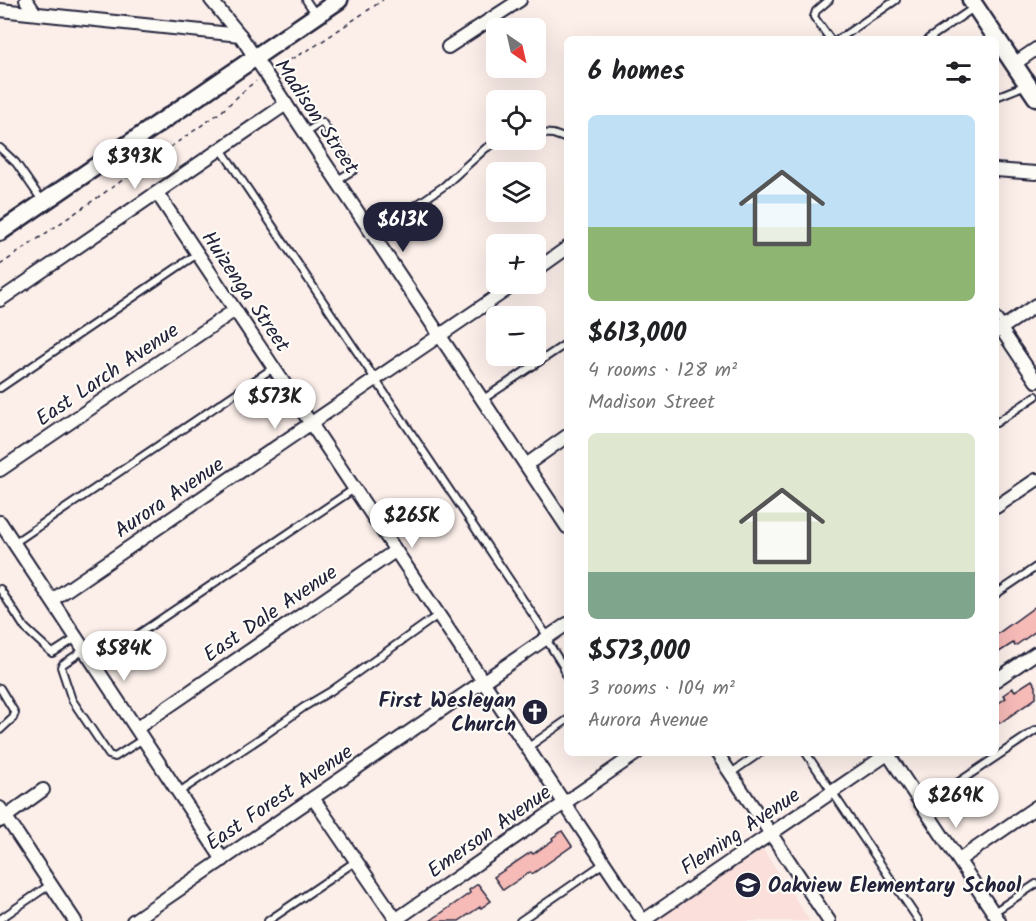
<!DOCTYPE html>
<meta charset="utf-8">
<style>
body{margin:0;font-family:Kalam,sans-serif;background:#f2f2f2;color:#202124;height:100vh;display:flex;flex-direction:column;font-size:22px;white-space:nowrap}
*{box-sizing:border-box;margin:0}
p{font-size:20px;color:#757577}
.icon{flex:none;width:33px;height:33px;fill:none;stroke:currentColor;stroke-width:2;stroke-linecap:round;stroke-linejoin:round}
.map{position:relative;flex:1;overflow:hidden}
.panel{position:absolute;left:564px;top:36px;width:435px;height:720px;display:flex;flex-direction:column;background:#fff;border-radius:9px;box-shadow:0 6px 24px #0002}
.panel>*{flex:none}
.needle{width:39px;rotate:146deg}
.controls{position:absolute;left:486px;top:18px;display:grid;gap:12px}
.controls a{display:grid;place-items:center;width:60px;height:60px;border-radius:9px;background:#fff;box-shadow:0 6px 24px #0002;font-size:30px}
.price{position:absolute;translate:-50% -51px;padding:0 14px;border-radius:21px;background:#fff;color:#222;font-size:20px;line-height:39px;filter:drop-shadow(0 2px 3px #0008)}
.price::after{content:'';position:absolute;left:50%;top:36px;width:18px;height:14px;margin-left:-9px;background:inherit;clip-path:polygon(0 0,100% 0,50% 100%)}
.price.on{background:#22223b;color:#fff}
ul{padding:0;list-style:none}
li{display:grid;align-content:center;gap:12px;height:318px;padding:0 24px}
li span{display:grid;place-items:center;height:186px;border-radius:9px;color:#555}
li>.icon{margin-inline-start:auto}
span .icon{width:108px;height:108px;fill:#fffc;stroke-width:1}
li b{font-size:26px}
h2{display:flex;justify-content:space-between;align-items:center;height:72px;padding:0 24px;font-size:26px}
.map>svg:first-child{display:block}
.built{fill:#fadfdb}
.building{fill:#f6bab7;stroke:#22223b;stroke-width:1.5}
.lines{fill:none;stroke-linecap:round;stroke-linejoin:round}
.service-casing{stroke:#22223b;stroke-width:10}
.minor-casing{stroke:#22223b;stroke-width:16}
.secondary-casing{stroke:#22223b;stroke-width:21}
.path{stroke:#22223b;stroke-width:1.5;stroke-dasharray:4.5 4.5;stroke-linecap:butt}
.service{stroke:#fdfcf7;stroke-width:6}
.minor{stroke:#fdfcf7;stroke-width:12}
.secondary{stroke:#fdfcf7;stroke-width:16}
.labels{text-anchor:middle;stroke-width:4.5;stroke-linejoin:round;paint-order:stroke}
.street-label{font-size:21px;fill:#22223b;stroke:#fdfcf7}
.poi-label{font-size:21px;font-weight:bold;fill:#22223b;stroke:#fdfcf7;text-anchor:end}
</style>
<div class="map">
<svg width="1036" height="921" viewBox="0 0 1036 921">
<rect width="100%" height="100%" fill="#fcefea"/>
<filter id="ink" filterUnits="userSpaceOnUse"><feTurbulence type="fractalNoise" baseFrequency=".0167" numOctaves="2"/><feDisplacementMap in="SourceGraphic" scale="12" xChannelSelector="R" yChannelSelector="G"/><feConvolveMatrix kernelMatrix="1 2 1 2 8 2 1 2 1" color-interpolation-filters="sRGB"/></filter>
<g filter="url(#ink)">
<polygon class="built" points="763,849 810,921 655,921"/>
<g class="building">
<polygon points="1036,606 1036,631 1015,646 1013,643 996,654 996,635"/>
<polygon points="1032,680 1036,686 1036,698 1000,723 996,718 996,705 1006,698 1003,695 1013,688 1015,691"/>
<polygon points="562,831 572,846 532,874 530,872 503,890 494,877 531,852 533,854 553,840 552,838"/>
<polygon points="478,884 491,901 481,908 480,907 459,921 430,921 470,893 469,890"/>
</g>
<g class="lines">
<defs>
<g id="service">
<polyline points="306,0 316,15"/>
<polyline points="829,0 816,11 814,17 830,39"/>
<polyline points="839,39 896,0"/>
<polyline points="928,39 975,7"/>
<polyline points="996,97 1026,85"/>
<polyline points="305,133 322,122 354,170 337,180"/>
<polyline points="536,133 553,134 567,139"/>
<polyline points="0,148 16,163 43,202"/>
<polyline points="221,149 548,637"/>
<polyline points="373,235 444,186 486,148 502,140"/>
<polyline points="996,315 1004,326"/>
<polyline points="0,388 197,254"/>
<polyline points="482,400 567,343"/>
<polyline points="996,423 1036,396"/>
<polyline points="14,543 273,368"/>
<polyline points="0,589 25,628 50,651 52,653 56,651 76,638"/>
<polyline points="996,594 1036,567"/>
<polyline points="546,639 563,666 567,678"/>
<polyline points="84,650 63,664 61,667 72,700 109,755 115,757 143,739"/>
<polyline points="94,664 354,489"/>
<polyline points="0,688 15,713 13,718 0,730"/>
<polyline points="527,748 567,720"/>
<polyline points="806,753 919,921"/>
<polyline points="731,773 760,753"/>
<polyline points="179,792 265,735 304,707 331,691 438,615"/>
<polyline points="923,806 1036,730"/>
<polyline points="994,912 1036,884"/>
<polyline points="0,919 51,884"/>
<polyline points="268,921 356,861"/>
<polyline points="520,921 604,863"/>
</g>
<g id="minor">
<polyline points="26,0 35,13"/>
<polyline points="211,0 240,35 567,527"/>
<polyline points="0,10 240,35"/>
<polyline points="448,47 520,0"/>
<polyline points="1014,64 1036,49"/>
<polyline points="996,170 1036,173"/>
<polyline points="157,193 643,921 889,753"/>
<polyline points="536,270 567,248"/>
<polyline points="0,300 286,104"/>
<polyline points="1001,329 1036,381"/>
<polyline points="996,332 1036,305"/>
<polyline points="526,465 567,436"/>
<polyline points="0,470 235,310"/>
<polyline points="996,507 1036,480"/>
<polyline points="0,522 223,860"/>
<polyline points="52,600 515,284"/>
<polyline points="996,680 1036,653"/>
<polyline points="137,728 395,551"/>
<polyline points="717,753 829,921"/>
<polyline points="888,754 999,921"/>
<polyline points="313,798 397,921"/>
<polyline points="0,808 75,921"/>
<polyline points="0,821 43,790"/>
<polyline points="959,860 1036,807"/>
<polyline points="133,921 567,624"/>
<polyline points="394,921 637,753"/>
</g>
<g id="secondary">
<polyline points="971,0 1036,97"/>
<polyline points="0,232 339,0"/>
</g>
</defs>
<use href="#service" class="service-casing"/>
<use href="#minor" class="minor-casing"/>
<use href="#secondary" class="secondary-casing"/>
<g class="path">
<polyline points="275,68 315,46 383,0"/>
<polyline points="0,265 221,112 248,87 256,81"/>
</g>
<use href="#service" class="service"/>
<use href="#minor" class="minor"/>
<use href="#secondary" class="secondary"/>
</g>
</g>
<defs>
<symbol id="church-disc" viewBox="-11 -11 22 22"><circle r="9.5" fill="#22223b" stroke="#fdfcf7"/><path d="M-1.2-6h2.4v3.5h3.3v2.4h-3.3V6h-2.4V-.1h-3.3v-2.4h3.3Z" fill="#fff"/></symbol>
<symbol id="school-disc" viewBox="-11 -11 22 22"><circle r="9.5" fill="#22223b" stroke="#fdfcf7"/><path d="M0-5L7-2L0 1L-7-2ZM-4 1L0 2.5L4 1V4Q0 6-4 4Z" fill="#fff"/></symbol>
</defs>
<g fill-rule="evenodd">
<use href="#church-disc" x="520" y="697" width="30" height="30"/>
<use href="#school-disc" x="733" y="870" width="30" height="30"/>
</g>
<g class="labels">
<g class="street-label">
<text transform="translate(317 116) rotate(56)" y="7">Madison Street</text>
<text transform="translate(246 291) rotate(56)" y="7">Huizenga Street</text>
<text transform="translate(107 374) rotate(-34)" y="7">East Larch Avenue</text>
<text transform="translate(169 497) rotate(-34)" y="7">Aurora Avenue</text>
<text transform="translate(270 613) rotate(-34)" y="7">East Dale Avenue</text>
<text transform="translate(279 797) rotate(-34)" y="7">East Forest Avenue</text>
<text transform="translate(489 831) rotate(-35)" y="7">Emerson Avenue</text>
<text transform="translate(740 831) rotate(-34)" y="7">Fleming Avenue</text>
</g>
<g class="poi-label">
<text x="516" y="707">First Wesleyan<tspan x="516" dy="24">Church</tspan></text>
<text x="768" y="892" text-anchor="start">Oakview Elementary School</text>
</g>
</g>
</svg>
<div class="controls">
<a><svg class="needle" viewBox="-14 -14 28 28"><path d="M0-13l5 13h-10z" fill="#e53935"/><path d="M0 13l5-13h-10z" fill="#757577"/></svg></a>
<a><svg class="icon" aria-label="locate" viewBox="0 0 24 24"><circle cx="12" cy="12" r="6"/><path d="M12 2v4M12 18v4M2 12h4M18 12h4"/></svg></a>
<a><svg class="icon" aria-label="layers" viewBox="0 0 24 24"><path d="M12 4l9 5-9 5-9-5zM3 14l9 5 9-5"/></svg></a>
<a>+</a>
<a>−</a>
</div>
<b class="price" style="left:135px;top:190px">$393K</b>
<b class="price on" style="left:403px;top:253px">$613K</b>
<b class="price" style="left:275px;top:430px">$573K</b>
<b class="price" style="left:412px;top:549px">$265K</b>
<b class="price" style="left:124px;top:682px">$584K</b>
<b class="price" style="left:956px;top:829px">$269K</b>
<section class="panel">
<h2>6 homes<svg class="icon" aria-label="filters" viewBox="0 0 24 24"><path d="M4 7h16M4 17h16"/><circle cx="9" cy="7" r="2"/><circle cx="15" cy="17" r="2"/></svg></h2>
<ul>
<li><span style="background:linear-gradient(#bfe0f5 60%,#8fb573 0)"><svg class="icon" aria-label="home" viewBox="0 0 24 24"><path d="M3 11l9-7 9 7M6 9v11h12V9"/></svg></span><div><b>$613,000</b><p>4 rooms · 128 m²</p><p>Madison Street</p></div></li>
<li><span style="background:linear-gradient(#dfe7d0 75%,#7fa58c 0)"><svg class="icon" aria-label="home" viewBox="0 0 24 24"><path d="M3 11l9-7 9 7M6 9v11h12V9"/></svg></span><div><b>$573,000</b><p>3 rooms · 104 m²</p><p>Aurora Avenue</p></div></li>
</ul>
</section>
</div>
